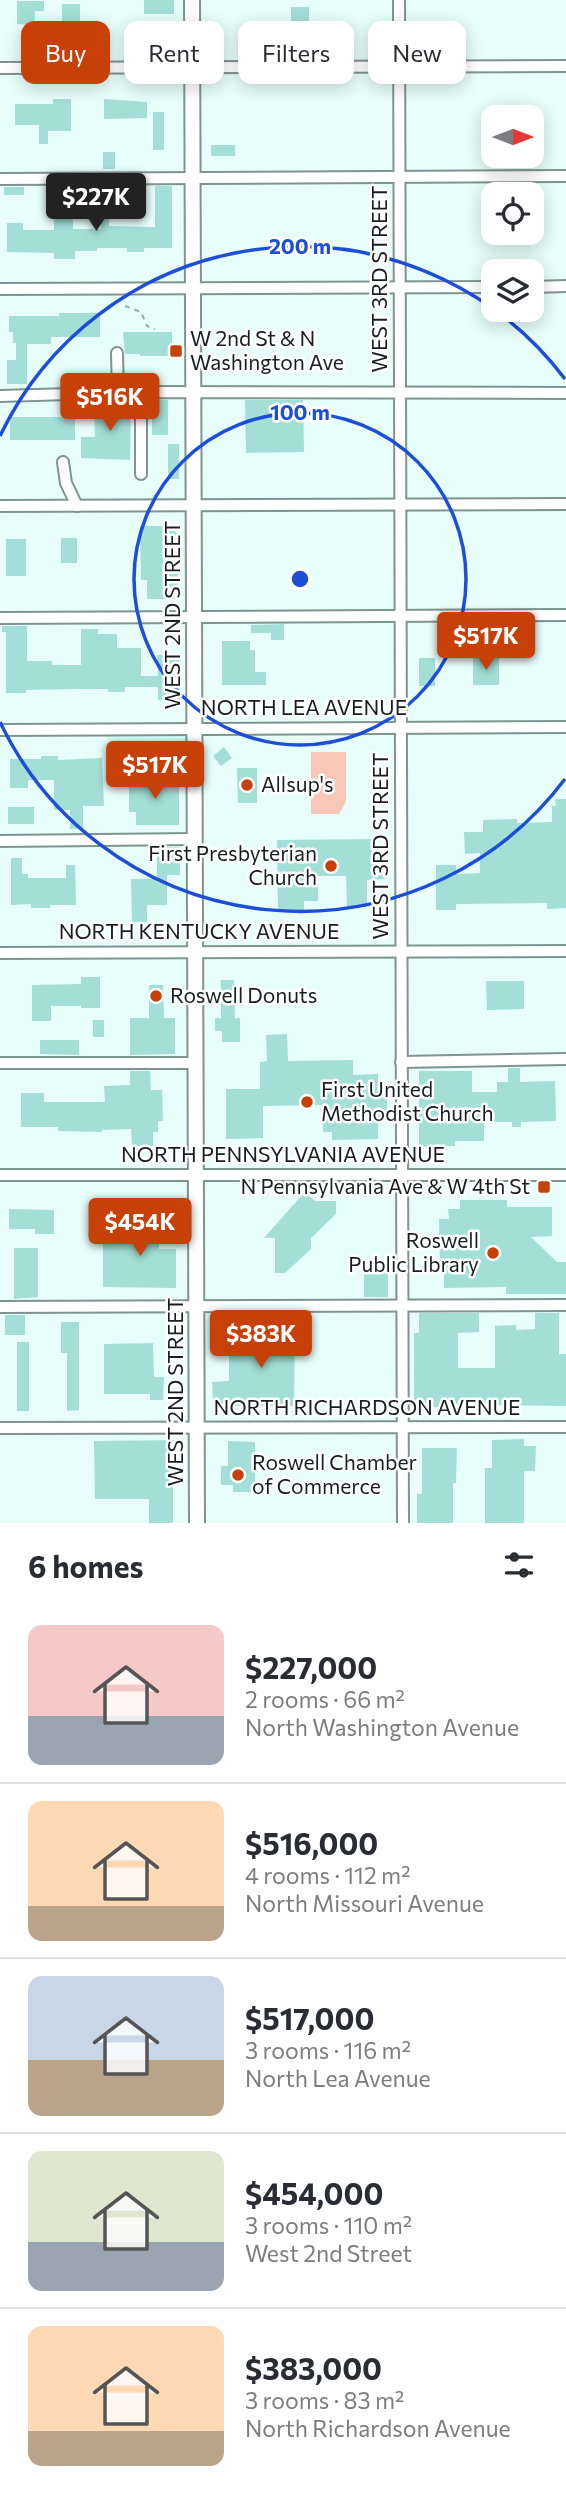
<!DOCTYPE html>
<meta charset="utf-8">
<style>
body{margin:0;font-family:Commissioner,sans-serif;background:#f7f7f7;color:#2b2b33;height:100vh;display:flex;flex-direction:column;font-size:26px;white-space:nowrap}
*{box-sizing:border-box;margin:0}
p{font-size:23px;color:#7c7c81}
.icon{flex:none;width:38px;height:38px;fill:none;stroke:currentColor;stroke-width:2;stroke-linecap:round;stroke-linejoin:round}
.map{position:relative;height:1523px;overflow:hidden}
.side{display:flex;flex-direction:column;background:#fff;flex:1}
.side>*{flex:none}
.top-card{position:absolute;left:21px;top:21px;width:525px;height:63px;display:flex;gap:14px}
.needle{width:46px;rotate:90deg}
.buttons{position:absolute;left:481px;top:105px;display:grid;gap:14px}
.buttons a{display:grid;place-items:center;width:63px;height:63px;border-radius:14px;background:#fff;box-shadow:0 4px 18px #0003;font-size:35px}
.price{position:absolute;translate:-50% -60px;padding:0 16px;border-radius:7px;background:#c74007;color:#fff;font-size:23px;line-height:46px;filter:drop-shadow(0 2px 4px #0008)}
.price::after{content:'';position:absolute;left:50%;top:42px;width:21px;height:16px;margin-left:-10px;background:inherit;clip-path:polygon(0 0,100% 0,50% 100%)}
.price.current{background:#222;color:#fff}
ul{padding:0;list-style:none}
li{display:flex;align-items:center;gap:21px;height:175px;padding:0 28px}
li+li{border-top:2px solid #e1e1e2}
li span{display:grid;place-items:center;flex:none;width:196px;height:140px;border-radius:14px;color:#555}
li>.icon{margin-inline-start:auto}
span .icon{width:84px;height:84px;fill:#fffc;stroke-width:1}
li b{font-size:30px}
h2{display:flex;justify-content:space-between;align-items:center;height:84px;padding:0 28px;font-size:30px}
.chip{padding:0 24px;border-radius:14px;background:#fff;box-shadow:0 4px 18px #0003;font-size:24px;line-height:63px}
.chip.current{background:#c74007;color:#fff}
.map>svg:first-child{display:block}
.green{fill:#f9c7b7}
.building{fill:#a3dfd7}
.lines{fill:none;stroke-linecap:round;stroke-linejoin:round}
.minor-casing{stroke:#7f9491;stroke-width:14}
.major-casing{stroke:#7f9491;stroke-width:18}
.path{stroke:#9aaca9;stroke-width:2;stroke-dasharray:5 5;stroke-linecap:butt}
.minor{stroke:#fff;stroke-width:10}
.major{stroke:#fff;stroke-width:14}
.ring{fill:none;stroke:#1d4ed8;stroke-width:3.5}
.poi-dot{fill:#c74007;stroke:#fff;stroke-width:2.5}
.labels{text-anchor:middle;stroke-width:5;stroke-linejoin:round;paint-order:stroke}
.street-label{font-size:21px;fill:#171f1e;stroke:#fff}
.poi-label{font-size:21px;fill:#171f1e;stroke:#fff;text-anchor:start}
.centre{fill:#1d4ed8;stroke:#fff;stroke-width:3.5}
.ring-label{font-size:21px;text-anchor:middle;font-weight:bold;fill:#1d4ed8;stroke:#fff;stroke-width:5;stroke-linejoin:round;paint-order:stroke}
</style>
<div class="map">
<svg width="566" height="1523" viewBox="0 0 566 1523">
<rect width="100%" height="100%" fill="#e7fefb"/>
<polygon class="green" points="311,752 346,752 346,802 339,814 311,814"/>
<g class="building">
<rect x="144" y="0" width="30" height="14"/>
<polygon points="17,1 44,1 44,11 35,11 34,25 17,24"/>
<rect x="62" y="4" width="18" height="30"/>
<rect x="291" y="7" width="18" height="23"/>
<polygon points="53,99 71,99 71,131 48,131 48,144 39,144 39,125 15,125 15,104 53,104"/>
<polygon points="104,99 147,102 147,118 104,119"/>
<rect x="153" y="112" width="11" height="38"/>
<rect x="211" y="145" width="24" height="11"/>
<rect x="103" y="152" width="12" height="17"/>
<polygon points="155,186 172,186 172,248 144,248 144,252 127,252 127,248 97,248 97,251 75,251 75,259 54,259 54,253 7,252 7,223 23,223 23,230 54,230 54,215 73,215 73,229 101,229 101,196 113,196 113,209 109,209 109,226 155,227"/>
<rect x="4" y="187" width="20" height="8"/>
<polygon points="59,313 100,313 100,337 51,337 51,344 27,344 27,384 7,384 7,360 16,360 16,343 13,343 13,332 9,332 9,316 59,316"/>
<polygon points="123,332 172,332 172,356 140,356 140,354 125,354"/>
<polygon points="131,400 130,460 81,458 81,437 95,437 94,408 104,408 104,401"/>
<rect x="152" y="400" width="16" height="35"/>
<polygon points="245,400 303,400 304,452 246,453"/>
<rect x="10" y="417" width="65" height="23"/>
<rect x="168" y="444" width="11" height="35"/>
<polygon points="140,526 168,526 177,533 178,599 147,599 147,580 141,580"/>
<rect x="61" y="538" width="16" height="25"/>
<rect x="6" y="539" width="20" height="37"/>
<polygon points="284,624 284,640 271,640 271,633 251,633 251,625"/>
<polygon points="2,626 27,626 27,661 52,661 52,665 81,665 81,629 98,629 98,634 117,634 117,648 141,648 141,676 158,676 157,655 179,654 180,700 158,700 158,687 125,687 125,692 108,692 108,689 77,689 26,690 26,693 6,693 6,632 2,632"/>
<polygon points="222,641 250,641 250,650 255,650 255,672 266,672 266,685 222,685"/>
<rect x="419" y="658" width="16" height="28"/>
<rect x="473" y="658" width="26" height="27"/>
<polygon points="224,747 232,758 221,766 213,756"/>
<polygon points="41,756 58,756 58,760 102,758 104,806 83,806 83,829 70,829 70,810 54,810 54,780 28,780 28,788 10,788 10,759 41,759"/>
<polygon points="237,768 257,768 257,803 238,803"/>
<polygon points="142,773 165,773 165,785 179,785 179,825 136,825 136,812 129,812 129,786 142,786"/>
<polygon points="555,799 566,799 566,908 547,909 547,903 456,904 456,910 436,910 436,865 456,865 456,874 480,873 480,853 465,854 464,832 483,832 483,820 517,819 517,823 552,822 552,806 556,806"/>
<rect x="8" y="807" width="26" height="17"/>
<polygon points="373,839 373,851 384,856 385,879 367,880 367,907 347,907 346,876 318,876 318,901 304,901 304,910 278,910 277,840"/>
<polygon points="157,847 180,847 180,875 167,875 167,905 147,905 147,922 132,922 131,879 157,879"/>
<polygon points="11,858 22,858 22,874 28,874 28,878 66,878 66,865 75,865 76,905 50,905 50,908 31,908 31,904 11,905"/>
<polygon points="81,977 100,977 100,1008 81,1008 81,1006 51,1006 51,1021 32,1021 32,985 81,984"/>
<polygon points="221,980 234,980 235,1018 240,1018 240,1042 222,1042 222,1031 215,1031 215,1018 221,1018"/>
<polygon points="486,981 524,981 524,1009 487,1010"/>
<polygon points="149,985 163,985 164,1018 175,1018 175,1054 130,1055 130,1018 149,1018"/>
<rect x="93" y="1020" width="11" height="17"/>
<polygon points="287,1034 288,1061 353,1060 353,1075 378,1074 378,1094 387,1100 387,1118 378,1122 378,1139 332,1140 332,1132 323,1132 322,1105 263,1106 263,1138 226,1139 226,1089 260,1089 260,1062 267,1061 266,1035"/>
<polygon points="40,1040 79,1040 79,1055 40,1054"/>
<polygon points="508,1068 520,1068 520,1082 555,1081 556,1121 521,1122 521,1127 512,1127 512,1122 484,1122 484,1141 455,1141 455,1146 419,1147 419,1071 472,1071 472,1092 497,1092 497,1082 508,1082"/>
<polygon points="130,1071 150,1071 151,1090 162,1090 163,1121 158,1121 158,1132 153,1132 153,1146 132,1146 131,1129 102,1130 102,1132 58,1131 58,1127 21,1127 21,1093 44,1093 44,1102 105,1102 104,1086 130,1085"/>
<polygon points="302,1195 308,1195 315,1201 336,1201 336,1214 311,1238 311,1249 285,1273 275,1273 275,1238 264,1238"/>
<polygon points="460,1200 507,1200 507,1207 552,1207 552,1236 531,1237 557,1262 566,1262 566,1294 506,1294 506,1287 444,1288 444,1269 440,1269 439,1219 449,1219 448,1209 460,1209"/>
<polygon points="141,1202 159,1202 159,1249 176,1249 176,1288 103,1287 103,1239 147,1235 147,1211 141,1212"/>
<polygon points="9,1209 54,1210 54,1234 35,1234 35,1229 9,1229"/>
<polygon points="14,1248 38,1248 38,1297 14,1299"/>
<rect x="364" y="1270" width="24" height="27"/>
<polygon points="419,1313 479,1313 479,1332 458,1333 458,1368 495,1368 495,1326 516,1325 516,1330 535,1329 535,1313 559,1313 559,1354 566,1354 566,1406 483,1405 420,1408 414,1403 414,1333 419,1333"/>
<polygon points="284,1314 295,1314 294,1406 213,1406 212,1382 229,1381 229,1343 261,1343 261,1326 284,1326"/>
<rect x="5" y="1315" width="20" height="20"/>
<polygon points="61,1322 79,1322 79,1410 67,1411 67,1353 61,1353"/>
<rect x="17" y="1342" width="12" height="69"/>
<polygon points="153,1343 154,1377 164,1377 163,1400 150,1400 150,1394 104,1394 104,1344"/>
<polygon points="524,1439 524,1446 536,1446 535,1471 524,1471 524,1523 485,1523 485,1468 492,1468 492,1440"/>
<polygon points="177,1440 178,1474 173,1474 173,1523 149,1523 149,1499 95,1499 94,1441"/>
<polygon points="228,1441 255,1442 255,1492 233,1492 233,1485 221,1485 221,1466 228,1466"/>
<polygon points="422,1448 457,1448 456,1483 453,1483 453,1523 417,1523 417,1494 422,1494"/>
</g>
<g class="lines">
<defs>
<g id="minor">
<polyline points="399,0 403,1523"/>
<polyline points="0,68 566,66"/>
<polyline points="0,179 566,176"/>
<polyline points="532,287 566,286"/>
<polyline points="0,289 494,287"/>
<polyline points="117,353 118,393"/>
<polyline points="0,396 141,392 566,393"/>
<polyline points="63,462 66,483 77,506"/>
<polyline points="141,474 141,392"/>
<polyline points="0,506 566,504"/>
<polyline points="0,618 566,615"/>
<polyline points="0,730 566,727"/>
<polyline points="0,841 195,839"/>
<polyline points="0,953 566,951"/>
<polyline points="401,1062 566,1059"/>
<polyline points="0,1063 196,1063"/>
<polyline points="0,1175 566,1175"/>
<polyline points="0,1307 566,1305"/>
<polyline points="0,1428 566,1427"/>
</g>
<polyline id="major" points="192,0 197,1523"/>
</defs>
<use href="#minor" class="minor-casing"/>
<use href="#major" class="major-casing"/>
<polyline class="path" points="125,306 141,312 147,326 155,329"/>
<use href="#minor" class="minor"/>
<use href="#major" class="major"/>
</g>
<g class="ring">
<circle cx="300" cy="579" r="166"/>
<path d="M565 779A332 332 0 0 1 0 722M0 436A332 332 0 0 1 565 379"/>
</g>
<g class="poi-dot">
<rect x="169" y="344" width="14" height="14" rx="3.5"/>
<circle cx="247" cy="785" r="7"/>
<circle cx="331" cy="866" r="7"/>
<circle cx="156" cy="996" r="7"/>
<circle cx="307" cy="1102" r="7"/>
<rect x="537" y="1180" width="14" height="14" rx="3.5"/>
<circle cx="493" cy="1253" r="7"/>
<circle cx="238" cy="1475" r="7"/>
</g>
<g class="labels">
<g class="street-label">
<text transform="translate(380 279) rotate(-90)" y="7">WEST 3RD STREET</text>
<text transform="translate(173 615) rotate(-90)" y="7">WEST 2ND STREET</text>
<text x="304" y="715">NORTH LEA AVENUE</text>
<text transform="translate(381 846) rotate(-90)" y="7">WEST 3RD STREET</text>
<text x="199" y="939">NORTH KENTUCKY AVENUE</text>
<text x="283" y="1162">NORTH PENNSYLVANIA AVENUE</text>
<text transform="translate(176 1392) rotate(-90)" y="7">WEST 2ND STREET</text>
<text x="367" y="1415">NORTH RICHARDSON AVENUE</text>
</g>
<g class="poi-label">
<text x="190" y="346">W 2nd St &amp; N<tspan x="190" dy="24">Washington Ave</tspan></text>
<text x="261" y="792">Allsup's</text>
<text x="317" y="861" text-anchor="end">First Presbyterian<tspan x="317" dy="24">Church</tspan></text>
<text x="170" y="1003">Roswell Donuts</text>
<text x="321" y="1097">First United<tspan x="321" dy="24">Methodist Church</tspan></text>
<text x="530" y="1194" text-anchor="end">N Pennsylvania Ave &amp; W 4th St</text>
<text x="479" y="1248" text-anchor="end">Roswell<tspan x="479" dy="24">Public Library</tspan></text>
<text x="252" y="1470">Roswell Chamber<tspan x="252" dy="24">of Commerce</tspan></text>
</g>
</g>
<circle cx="300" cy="579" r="10" class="centre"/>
<g class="ring-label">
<text x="300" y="254">200 m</text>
<text x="300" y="420">100 m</text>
</g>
</svg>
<div class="buttons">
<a><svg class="needle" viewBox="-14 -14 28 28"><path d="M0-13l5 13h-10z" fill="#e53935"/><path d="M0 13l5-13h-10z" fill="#7c7c81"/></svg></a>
<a><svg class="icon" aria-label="locate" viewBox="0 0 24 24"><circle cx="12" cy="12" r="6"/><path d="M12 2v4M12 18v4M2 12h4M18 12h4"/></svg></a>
<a><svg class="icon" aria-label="layers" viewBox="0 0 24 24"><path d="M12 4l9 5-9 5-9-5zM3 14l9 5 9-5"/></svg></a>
</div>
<b class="price current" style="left:96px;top:233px">$227K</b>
<b class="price" style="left:110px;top:433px">$516K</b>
<b class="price" style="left:486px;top:672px">$517K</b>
<b class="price" style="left:155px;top:801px">$517K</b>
<b class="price" style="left:140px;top:1258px">$454K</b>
<b class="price" style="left:261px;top:1370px">$383K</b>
<div class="top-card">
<a class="chip current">Buy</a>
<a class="chip">Rent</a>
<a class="chip">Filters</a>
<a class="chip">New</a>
</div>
</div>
<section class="side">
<h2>6 homes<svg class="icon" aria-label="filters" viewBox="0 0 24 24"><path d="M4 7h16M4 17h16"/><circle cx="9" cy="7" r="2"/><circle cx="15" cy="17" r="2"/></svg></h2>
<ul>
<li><span style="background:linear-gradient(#f6c9c9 65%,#9aa5b1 0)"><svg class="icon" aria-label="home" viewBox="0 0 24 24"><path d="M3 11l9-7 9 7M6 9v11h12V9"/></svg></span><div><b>$227,000</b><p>2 rooms · 66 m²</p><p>North Washington Avenue</p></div></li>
<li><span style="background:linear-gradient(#ffd9b3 75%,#b9a48a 0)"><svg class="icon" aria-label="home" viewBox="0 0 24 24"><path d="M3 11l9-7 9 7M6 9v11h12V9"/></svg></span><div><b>$516,000</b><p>4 rooms · 112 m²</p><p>North Missouri Avenue</p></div></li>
<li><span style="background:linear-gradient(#c9d6e8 60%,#b9a48a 0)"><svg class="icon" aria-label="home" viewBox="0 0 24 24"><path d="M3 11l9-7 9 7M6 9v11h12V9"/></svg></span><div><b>$517,000</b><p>3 rooms · 116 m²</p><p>North Lea Avenue</p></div></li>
<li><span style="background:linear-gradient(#dfe7d0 65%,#9aa5b1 0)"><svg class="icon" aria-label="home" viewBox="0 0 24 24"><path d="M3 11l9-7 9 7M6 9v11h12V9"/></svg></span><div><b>$454,000</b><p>3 rooms · 110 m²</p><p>West 2nd Street</p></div></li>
<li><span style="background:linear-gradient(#ffd9b3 75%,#b9a48a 0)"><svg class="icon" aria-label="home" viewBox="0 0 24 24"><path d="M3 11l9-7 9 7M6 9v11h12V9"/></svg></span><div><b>$383,000</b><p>3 rooms · 83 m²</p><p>North Richardson Avenue</p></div></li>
</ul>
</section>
